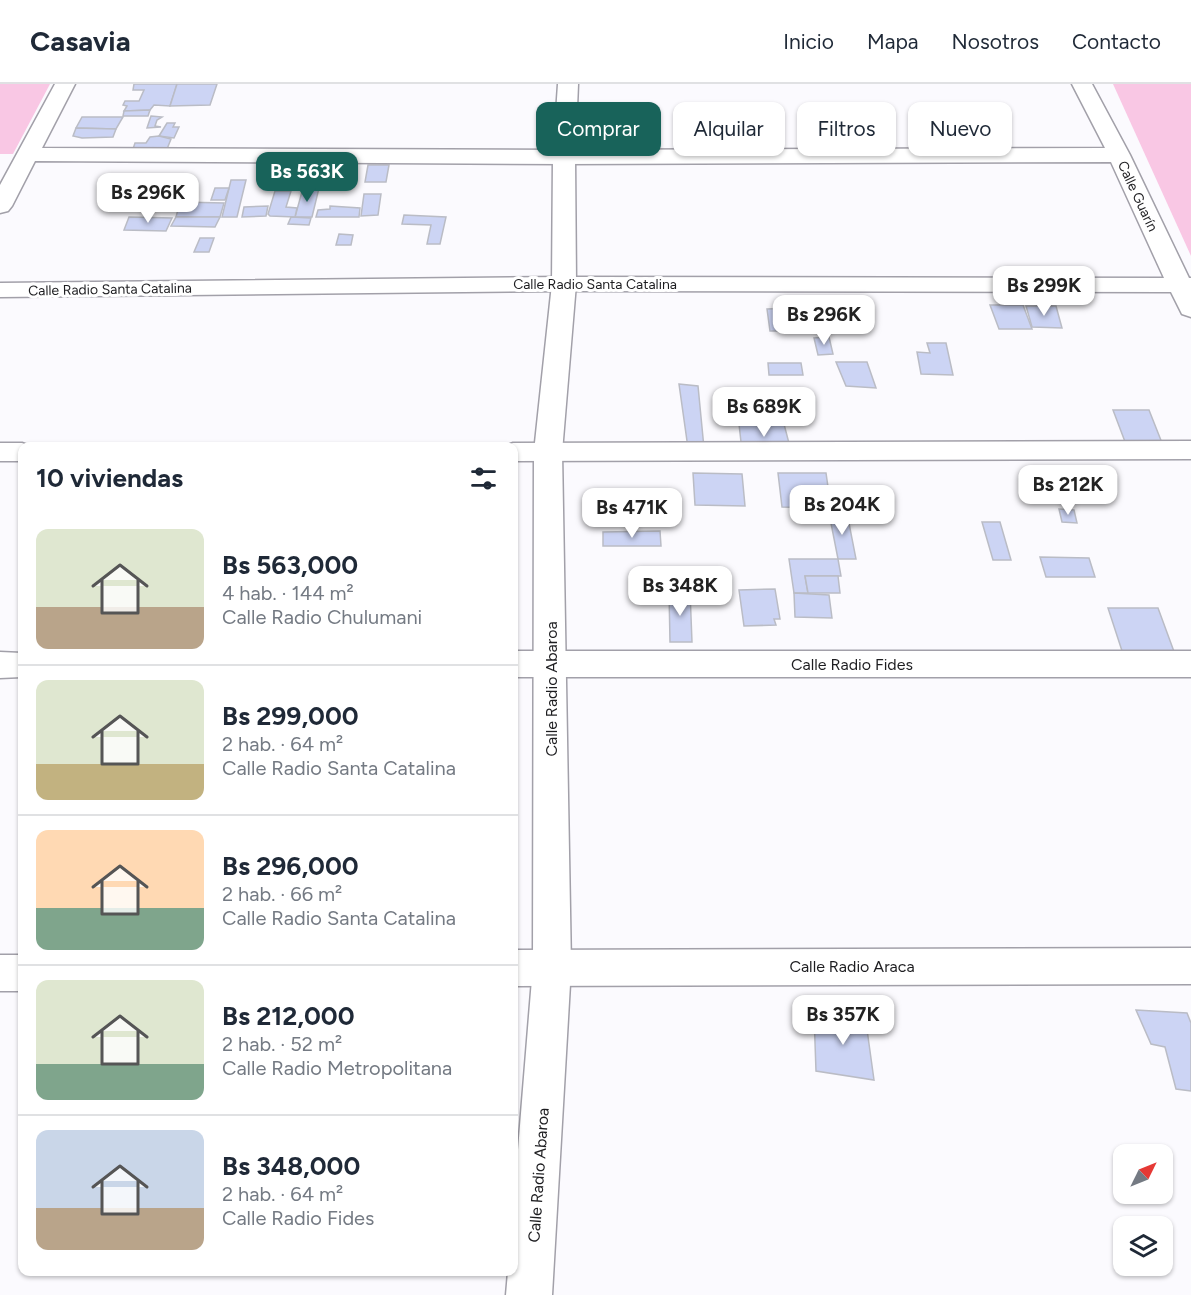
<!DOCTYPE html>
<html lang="es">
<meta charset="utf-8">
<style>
body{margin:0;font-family:Figtree,sans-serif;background:#f2f2f3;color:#1f2937;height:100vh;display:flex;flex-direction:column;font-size:22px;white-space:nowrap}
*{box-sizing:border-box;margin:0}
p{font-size:20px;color:#747a83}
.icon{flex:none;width:33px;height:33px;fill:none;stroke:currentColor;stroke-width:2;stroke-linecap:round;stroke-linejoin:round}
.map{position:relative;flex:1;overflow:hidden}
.drawer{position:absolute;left:18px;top:358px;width:500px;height:834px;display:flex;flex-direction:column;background:#fff;border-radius:12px;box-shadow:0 2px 4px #0004}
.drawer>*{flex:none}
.banner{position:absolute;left:536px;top:18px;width:566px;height:54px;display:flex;gap:12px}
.needle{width:39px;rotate:47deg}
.buttons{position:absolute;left:1113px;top:1060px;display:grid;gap:12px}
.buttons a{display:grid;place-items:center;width:60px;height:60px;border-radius:12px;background:#fff;box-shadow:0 2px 4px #0004;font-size:30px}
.price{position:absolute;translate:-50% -51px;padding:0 14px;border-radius:12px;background:#fff;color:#222;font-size:20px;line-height:39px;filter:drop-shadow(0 2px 3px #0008)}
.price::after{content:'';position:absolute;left:50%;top:36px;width:18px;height:14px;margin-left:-9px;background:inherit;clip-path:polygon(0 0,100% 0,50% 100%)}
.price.current{background:#18635a;color:#fff}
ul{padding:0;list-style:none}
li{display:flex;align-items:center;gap:18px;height:150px;padding:0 18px}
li+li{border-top:2px solid #e0e1e3}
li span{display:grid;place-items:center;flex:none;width:168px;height:120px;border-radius:12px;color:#555}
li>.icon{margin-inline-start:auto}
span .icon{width:72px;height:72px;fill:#fffc;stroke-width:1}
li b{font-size:26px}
h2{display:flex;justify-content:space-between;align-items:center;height:72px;padding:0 18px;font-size:26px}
.tag{padding:0 21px;border-radius:12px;background:#fff;box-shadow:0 2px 4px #0004;font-size:21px;line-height:54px}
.tag.current{background:#18635a;color:#fff}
header{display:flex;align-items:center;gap:36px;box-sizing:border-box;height:84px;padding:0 30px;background:#fff;border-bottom:2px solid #e0e1e3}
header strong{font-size:28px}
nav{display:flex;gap:33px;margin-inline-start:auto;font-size:21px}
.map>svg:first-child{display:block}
.green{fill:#f9c7e4}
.building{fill:#ccd4f4;stroke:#babcc5;stroke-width:1.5}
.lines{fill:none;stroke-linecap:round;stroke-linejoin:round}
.street-casing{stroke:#a2a0a9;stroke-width:3}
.secondary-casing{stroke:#a2a0a9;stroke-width:3}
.street{fill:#fff;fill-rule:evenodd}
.secondary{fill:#fff;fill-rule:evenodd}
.labels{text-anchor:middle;stroke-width:6;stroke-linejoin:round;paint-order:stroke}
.far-street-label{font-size:14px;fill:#1d1d20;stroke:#fff}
.street-label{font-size:16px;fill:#1d1d20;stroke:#fff}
</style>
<header>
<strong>Casavia</strong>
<nav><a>Inicio</a><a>Mapa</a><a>Nosotros</a><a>Contacto</a></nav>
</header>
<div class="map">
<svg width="1191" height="1211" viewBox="0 0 1191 1211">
<rect width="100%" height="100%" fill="#fbfafe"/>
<g class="green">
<polygon points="0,0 50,0 13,70 0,70"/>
<polygon points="1113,0 1191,0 1191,172"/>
</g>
<g class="building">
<polygon points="134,0 177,0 170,22 154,21 150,26 124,27 127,22 123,21 125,17 139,17 144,6 133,6"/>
<polygon points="177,0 217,0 210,21 170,22"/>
<polygon points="150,26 148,32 123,32 124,27"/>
<polygon points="151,32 162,33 157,36 155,42 161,43 147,44"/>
<polygon points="82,33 123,33 116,45 76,44"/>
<polygon points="167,39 175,39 173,43 179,43 174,54 159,52"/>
<polygon points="76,44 116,45 113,53 82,54 73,52"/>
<polygon points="159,52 171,55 167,65 132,68 135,59 146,59 150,53"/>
<polygon points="368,81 389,81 386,98 365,98"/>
<polygon points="231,96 246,96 237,133 222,133"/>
<polygon points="215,104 229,104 225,116 211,116"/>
<polygon points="303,104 319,104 312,133 295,133"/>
<polygon points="275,107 291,107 286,123 297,124 295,133 270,132 268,130"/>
<polygon points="364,110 381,110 378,131 361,132"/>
<polygon points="180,118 224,119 220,133 176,133"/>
<polygon points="268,122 266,132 242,133 244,123"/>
<polygon points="330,122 360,124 359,133 316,133 318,126 330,125"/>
<polygon points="404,131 446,133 440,160 427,160 431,141 402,140"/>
<polygon points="129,133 172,134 166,147 124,146"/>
<polygon points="176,133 220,133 215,143 171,142"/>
<polygon points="291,133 311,134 309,141 288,140"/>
<polygon points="339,150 353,151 351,161 336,161"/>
<polygon points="200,154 214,154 209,168 194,168"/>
<polygon points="990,221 1023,221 1032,245 999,245"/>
<polygon points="1026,222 1056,222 1062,244 1032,243"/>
<polygon points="796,224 799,247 770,247 767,225"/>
<polygon points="829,253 833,270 818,271 814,254"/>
<polygon points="927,259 946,259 953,291 921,290 917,268 930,269"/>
<polygon points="836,278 867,278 876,304 846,302"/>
<polygon points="768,279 801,279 803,291 769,291"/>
<polygon points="679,300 698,302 704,364 688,364"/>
<polygon points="1113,326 1149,326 1164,364 1127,363"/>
<polygon points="739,340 784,340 791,367 742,367"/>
<polygon points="693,389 742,390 745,422 695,421"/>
<polygon points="778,389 826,389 831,424 782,423"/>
<polygon points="1059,425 1074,426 1077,439 1062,438"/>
<polygon points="829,429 847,429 856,475 838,475"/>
<polygon points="982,438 1000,438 1011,476 993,476"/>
<polygon points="660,447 661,462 603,462 603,448"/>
<polygon points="1040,473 1089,474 1095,493 1046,493"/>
<polygon points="789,475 838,475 841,492 805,492 808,509 794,509"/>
<polygon points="805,492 838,492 840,509 808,509"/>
<polygon points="775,505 780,535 774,535 776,541 744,542 739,506"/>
<polygon points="669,507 690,507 692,558 670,558"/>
<polygon points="794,509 829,511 832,534 795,533"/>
<polygon points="1108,524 1158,524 1176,573 1124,573"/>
<polygon points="1136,926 1187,929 1191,939 1191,1007 1176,1005 1165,963 1151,960"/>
<polygon points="814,930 865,931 874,996 816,987"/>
</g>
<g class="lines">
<defs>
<g id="street">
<polygon points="55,0 75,0 42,64 564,66 1105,64 1072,0 1092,0 1130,71 1189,194 1191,194 1191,233 1182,230 1171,208 564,207 0,213 0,199 564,193 1164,194 1111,78 564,80 35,77 12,122 8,127 0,129 0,101"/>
<polygon points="1191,357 1191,375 513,377 513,363 502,363 513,359"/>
<polygon points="0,359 22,359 33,363 22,363 22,377 0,377"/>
<rect x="513" y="567" width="678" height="26"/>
<polygon points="0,568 22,569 22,593 0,594"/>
<polygon points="1191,864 1191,900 513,902 513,866"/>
<rect x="0" y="871" width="22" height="36"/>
</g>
<polygon id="secondary" points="558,0 578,0 575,73 576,200 562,368 571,883 552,1211 506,1211 508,1188 513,1188 513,1127 533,883 534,368 552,200 553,73"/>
</defs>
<use href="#street" class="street-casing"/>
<use href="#secondary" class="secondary-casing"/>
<use href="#street" class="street"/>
<use href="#secondary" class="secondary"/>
</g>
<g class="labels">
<g class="far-street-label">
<text transform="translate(1138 112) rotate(65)" y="5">Calle Guarín</text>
<text x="595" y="205">Calle Radio Santa Catalina</text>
<text transform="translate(110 205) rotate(-1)" y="5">Calle Radio Santa Catalina</text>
</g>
<g class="street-label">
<text x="852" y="586">Calle Radio Fides</text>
<text transform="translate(551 605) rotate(-90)" y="6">Calle Radio Abaroa</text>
<text x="852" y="888">Calle Radio Araca</text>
<text transform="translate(538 1091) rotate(-86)" y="6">Calle Radio Abaroa</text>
</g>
</g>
</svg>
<div class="buttons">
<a><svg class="needle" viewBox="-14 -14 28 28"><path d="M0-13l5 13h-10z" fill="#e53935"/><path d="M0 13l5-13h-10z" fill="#747a83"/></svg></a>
<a><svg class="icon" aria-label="layers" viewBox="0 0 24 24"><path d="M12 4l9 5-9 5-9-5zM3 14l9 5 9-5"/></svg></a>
</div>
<b class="price current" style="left:307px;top:119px">Bs 563K</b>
<b class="price" style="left:148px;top:140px">Bs 296K</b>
<b class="price" style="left:1044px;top:233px">Bs 299K</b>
<b class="price" style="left:824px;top:262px">Bs 296K</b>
<b class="price" style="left:764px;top:354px">Bs 689K</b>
<b class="price" style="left:1068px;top:432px">Bs 212K</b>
<b class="price" style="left:842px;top:452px">Bs 204K</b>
<b class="price" style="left:632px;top:455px">Bs 471K</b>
<b class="price" style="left:680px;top:533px">Bs 348K</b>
<b class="price" style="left:843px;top:962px">Bs 357K</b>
<div class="banner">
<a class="tag current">Comprar</a>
<a class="tag">Alquilar</a>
<a class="tag">Filtros</a>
<a class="tag">Nuevo</a>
</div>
<section class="drawer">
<h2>10 viviendas<svg class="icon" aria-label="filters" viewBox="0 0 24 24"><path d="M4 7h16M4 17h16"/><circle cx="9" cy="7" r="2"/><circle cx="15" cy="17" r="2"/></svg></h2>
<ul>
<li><span style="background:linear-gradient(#dfe7d0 65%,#b9a48a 0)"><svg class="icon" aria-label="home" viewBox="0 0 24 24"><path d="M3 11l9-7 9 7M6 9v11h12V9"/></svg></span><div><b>Bs 563,000</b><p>4 hab. · 144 m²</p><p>Calle Radio Chulumani</p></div></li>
<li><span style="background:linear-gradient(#dfe7d0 70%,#c2b280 0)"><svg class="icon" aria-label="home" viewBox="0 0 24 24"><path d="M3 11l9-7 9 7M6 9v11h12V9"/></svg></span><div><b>Bs 299,000</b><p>2 hab. · 64 m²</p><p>Calle Radio Santa Catalina</p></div></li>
<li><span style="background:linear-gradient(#ffd9b3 65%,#7fa58c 0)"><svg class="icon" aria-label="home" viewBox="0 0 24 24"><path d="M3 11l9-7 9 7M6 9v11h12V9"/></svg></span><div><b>Bs 296,000</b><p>2 hab. · 66 m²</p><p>Calle Radio Santa Catalina</p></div></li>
<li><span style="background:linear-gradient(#dfe7d0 70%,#7fa58c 0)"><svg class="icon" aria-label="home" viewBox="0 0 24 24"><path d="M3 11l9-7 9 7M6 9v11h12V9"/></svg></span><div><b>Bs 212,000</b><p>2 hab. · 52 m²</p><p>Calle Radio Metropolitana</p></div></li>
<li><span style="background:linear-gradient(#c9d6e8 65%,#b9a48a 0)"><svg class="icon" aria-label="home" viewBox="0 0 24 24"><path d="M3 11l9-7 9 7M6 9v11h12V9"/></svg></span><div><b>Bs 348,000</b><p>2 hab. · 64 m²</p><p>Calle Radio Fides</p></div></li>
</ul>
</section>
</div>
